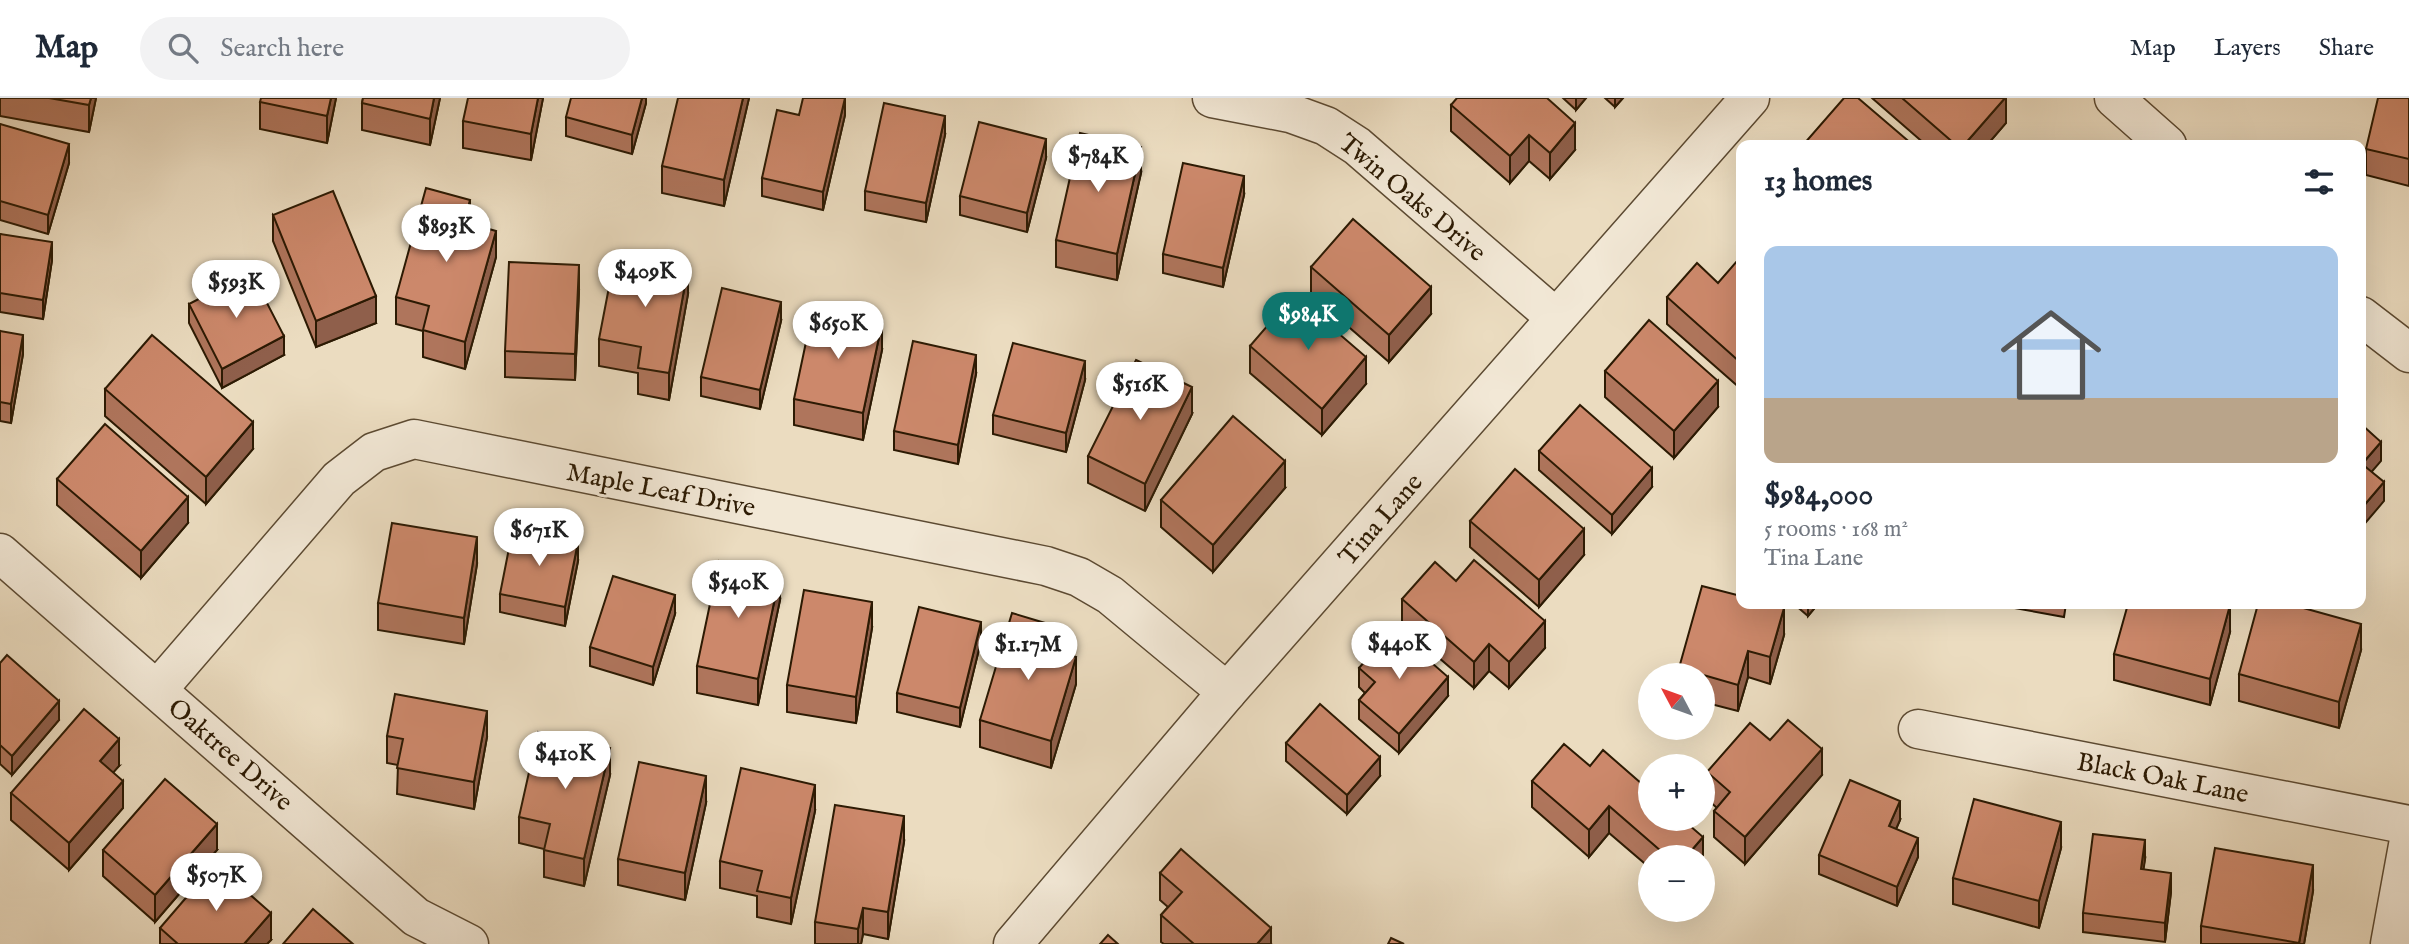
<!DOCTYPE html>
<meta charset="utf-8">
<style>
body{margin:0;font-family:"IM FELL English",serif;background:#f2f2f3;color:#1f2937;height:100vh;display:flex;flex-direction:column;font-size:26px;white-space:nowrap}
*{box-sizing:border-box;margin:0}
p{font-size:23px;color:#747a83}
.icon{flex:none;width:38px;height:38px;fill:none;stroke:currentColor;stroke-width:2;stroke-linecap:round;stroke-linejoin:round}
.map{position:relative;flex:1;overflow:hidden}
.sheet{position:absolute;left:1736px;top:42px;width:630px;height:469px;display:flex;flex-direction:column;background:#fff;border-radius:14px;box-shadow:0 7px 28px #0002}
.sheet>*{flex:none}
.needle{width:46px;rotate:311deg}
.fabs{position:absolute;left:1638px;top:565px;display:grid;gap:14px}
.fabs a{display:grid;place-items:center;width:77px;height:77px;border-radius:50%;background:#fff;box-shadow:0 7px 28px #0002;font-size:35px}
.price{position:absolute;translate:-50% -60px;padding:0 16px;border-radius:24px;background:#fff;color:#222;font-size:23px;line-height:46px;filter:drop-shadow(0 2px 4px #0008)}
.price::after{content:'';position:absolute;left:50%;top:42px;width:21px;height:16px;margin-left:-10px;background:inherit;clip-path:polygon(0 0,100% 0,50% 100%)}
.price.on{background:#0f766e;color:#fff}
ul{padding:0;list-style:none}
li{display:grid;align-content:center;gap:14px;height:371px;padding:0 28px}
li+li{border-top:2px solid #e0e1e3}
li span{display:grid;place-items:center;height:217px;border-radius:14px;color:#555}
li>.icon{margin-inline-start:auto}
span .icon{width:126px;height:126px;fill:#fffc;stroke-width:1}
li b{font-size:30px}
h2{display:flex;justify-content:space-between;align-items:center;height:84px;padding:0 28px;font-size:30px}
header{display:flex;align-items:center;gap:42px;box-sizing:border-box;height:98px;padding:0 35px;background:#fff;border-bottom:2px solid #e0e1e3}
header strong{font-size:33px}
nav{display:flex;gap:38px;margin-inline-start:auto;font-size:24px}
.search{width:490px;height:63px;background:#f2f2f3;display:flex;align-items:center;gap:18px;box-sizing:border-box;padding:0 24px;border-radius:38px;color:#747a83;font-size:26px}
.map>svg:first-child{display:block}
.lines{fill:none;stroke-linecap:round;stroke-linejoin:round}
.street-casing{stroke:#5c4a32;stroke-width:41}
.street{stroke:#f2e8d6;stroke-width:38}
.wall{fill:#af755c;stroke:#2c1a03;stroke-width:2}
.shaded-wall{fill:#8f5f4b;stroke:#2c1a03;stroke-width:2}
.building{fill:#cc886b;stroke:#2c1a03;stroke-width:2}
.labels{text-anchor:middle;stroke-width:6;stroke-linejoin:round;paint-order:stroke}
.street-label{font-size:26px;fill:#2c1a03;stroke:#f2e8d6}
</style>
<header>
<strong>Map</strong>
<div class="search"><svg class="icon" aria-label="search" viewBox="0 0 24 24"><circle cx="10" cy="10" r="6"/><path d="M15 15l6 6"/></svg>Search here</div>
<nav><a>Map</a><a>Layers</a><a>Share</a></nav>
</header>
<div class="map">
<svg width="2409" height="846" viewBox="0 0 2409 846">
<rect width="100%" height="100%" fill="#ebdcc0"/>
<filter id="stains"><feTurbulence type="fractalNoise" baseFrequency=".00286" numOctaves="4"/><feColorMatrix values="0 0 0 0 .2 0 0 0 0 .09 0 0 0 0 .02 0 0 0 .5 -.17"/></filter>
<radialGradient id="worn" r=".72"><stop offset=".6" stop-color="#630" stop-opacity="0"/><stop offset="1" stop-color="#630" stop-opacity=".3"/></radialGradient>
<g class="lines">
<defs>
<g id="street">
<polyline points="1212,0 1290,15 1326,28 1357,48 1556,220"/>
<polyline points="2114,0 2167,47"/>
<polyline points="2361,218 2409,255"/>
<polyline points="0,455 416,819 469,846"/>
<polyline points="158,591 339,381 374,354 414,341 1046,468 1079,479 1110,497 1227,594"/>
<polyline points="1918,631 2409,727"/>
<polyline points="1013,846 1227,594 1750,0"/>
<polyline points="2390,846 2409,742"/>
</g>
</defs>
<use href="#street" class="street-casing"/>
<use href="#street" class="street"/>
</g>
<g class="wall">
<polygon points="0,0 96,0 89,34 0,18"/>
<polygon points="336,0 327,45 260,31 260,4"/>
<polygon points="363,0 440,0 430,47 362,32 362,5"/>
<polygon points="543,0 531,62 463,50 463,23"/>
<polygon points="642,0 646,0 646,5 632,56 566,38 566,19"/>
<polygon points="749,0 724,108 662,95 662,68"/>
<polygon points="845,0 845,17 823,112 762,98 762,80 799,17"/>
<polygon points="1563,0 1586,0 1576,12"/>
<polygon points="1605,0 1623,0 1615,9"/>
<polygon points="1872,0 2006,0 2006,25 1987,47 1926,47"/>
<polygon points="2409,0 2409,88 2366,77 2366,51"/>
<polygon points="1451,7 1575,52 1550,81 1529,63 1510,85 1451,33"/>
<polygon points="0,26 69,65 48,136 0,122"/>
<polygon points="945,37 926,124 865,112 865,93"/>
<polygon points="1046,60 1027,134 960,117 960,98"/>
<polygon points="1141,75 1117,182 1056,169 1056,142"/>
<polygon points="1244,97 1223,189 1163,175 1163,156"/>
<polygon points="273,117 376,225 316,249 273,143"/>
<polygon points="470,126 496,159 465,271 423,259 423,233 396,226 396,199"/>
<polygon points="0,136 52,162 43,221 0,214"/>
<polygon points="1741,166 1741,291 1667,226 1667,199 1718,185"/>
<polygon points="1311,169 1431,216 1389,264 1311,196"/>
<polygon points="579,193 575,282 505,279 505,253"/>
<polygon points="688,196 669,302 638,296 638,275 599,268 599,241"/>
<polygon points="189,206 284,257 222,290 189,225"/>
<polygon points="781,223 760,311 701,298 701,279"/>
<polygon points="0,233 23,256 11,325 0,323"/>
<polygon points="1250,248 1366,286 1322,337 1250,275"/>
<polygon points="882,252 863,342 794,327 794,301"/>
<polygon points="1605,273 1718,309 1674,360 1605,299"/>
<polygon points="976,276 958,366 894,352 894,333"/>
<polygon points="1085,282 1066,354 993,336 993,317"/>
<polygon points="105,291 253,351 206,406 105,318"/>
<polygon points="1192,316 1145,413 1088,385 1088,358"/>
<polygon points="1539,353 1652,389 1612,436 1539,372"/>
<polygon points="57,381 188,425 141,480 57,407"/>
<polygon points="1285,390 1213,474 1161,429 1161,402"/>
<polygon points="1470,423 1584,457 1539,509 1470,449"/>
<polygon points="578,463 565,528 500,514 500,496"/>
<polygon points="477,466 464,546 378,532 378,505"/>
<polygon points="1456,483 1545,550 1509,590 1489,573 1474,590 1402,528 1402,501"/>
<polygon points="780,502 758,607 697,595 697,568"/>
<polygon points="1794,506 1818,506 1808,518"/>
<polygon points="2014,506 2066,506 2064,519 2014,510"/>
<polygon points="675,516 653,587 590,568 590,549"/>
<polygon points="872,530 856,625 787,614 787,587"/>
<polygon points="2230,534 2210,607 2114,582 2114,556"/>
<polygon points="1784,537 1770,586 1748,579 1738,613 1703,604 1703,578 1679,578 1679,570"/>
<polygon points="981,543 960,629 897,614 897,595"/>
<polygon points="1045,550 1076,586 1051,670 980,649 980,622"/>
<polygon points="2361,552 2339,630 2239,603 2239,576"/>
<polygon points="0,565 59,622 12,677 0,666"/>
<polygon points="1359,570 1448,598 1399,655 1359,621 1359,602 1365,595 1359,589"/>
<polygon points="387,638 487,639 474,711 397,696 398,667 387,665"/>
<polygon points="1770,642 1822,677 1745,766 1714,739 1714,713 1717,710 1707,701 1707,674"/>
<polygon points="1286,645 1380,678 1347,716 1286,663"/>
<polygon points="119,668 113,674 123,710 69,772 11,722 11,695"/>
<polygon points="1590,668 1703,760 1650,760 1650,770 1609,735 1589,759 1532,709 1532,683"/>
<polygon points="610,677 584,788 544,779 544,751 519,745 519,719"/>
<polygon points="706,705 685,802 618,787 618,761"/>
<polygon points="815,713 791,826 757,819 757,798 720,790 720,763"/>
<polygon points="1900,722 1896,731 1918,759 1897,808 1819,776 1819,757"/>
<polygon points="904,744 888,841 863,836 861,846 815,846 815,824"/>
<polygon points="2061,750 2039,830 1953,806 1953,780"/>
<polygon points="103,752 217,752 155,824 103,778"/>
<polygon points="2145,761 2143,771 2171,794 2165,844 2083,834 2083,815"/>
<polygon points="1160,775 1271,846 1164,846 1161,844 1161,817 1168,809 1160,802"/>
<polygon points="2313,793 2304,846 2201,846 2201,828"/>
<polygon points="160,830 271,842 267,846 160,846"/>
</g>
<g class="shaded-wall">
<polygon points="91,0 96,0 89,34 89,7"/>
<polygon points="331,0 336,0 327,45 327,18"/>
<polygon points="434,0 440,0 430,47 430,21"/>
<polygon points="538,0 543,0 531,62 531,36"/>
<polygon points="642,0 646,0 646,5 632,56 632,37"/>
<polygon points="743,0 749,0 724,108 724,82"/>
<polygon points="845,0 845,17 823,112 823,94"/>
<polygon points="1576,0 1586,0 1576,12"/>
<polygon points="1615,0 1623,0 1615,9"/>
<polygon points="2005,0 2006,0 2006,25 1987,47 1964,47"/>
<polygon points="945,18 945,37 926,124 926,105"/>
<polygon points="1575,25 1575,52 1550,81 1550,55"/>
<polygon points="1529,37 1529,63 1510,85 1510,58"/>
<polygon points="1046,41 1046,60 1027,134 1027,115"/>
<polygon points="69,46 69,65 48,136 48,117"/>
<polygon points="1141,49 1141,75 1117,182 1117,156"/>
<polygon points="1244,78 1244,97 1223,189 1223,170"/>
<polygon points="470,102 470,129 464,124"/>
<polygon points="496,133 496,159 465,271 465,244"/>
<polygon points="52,144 52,162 43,221 43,202"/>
<polygon points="579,167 579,193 575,282 575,256"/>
<polygon points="688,170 688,196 669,302 669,275"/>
<polygon points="1431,189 1431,216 1389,264 1389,237"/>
<polygon points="376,198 376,225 316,249 316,223"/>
<polygon points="781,204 781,223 760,311 760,292"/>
<polygon points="882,225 882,252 863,342 863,315"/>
<polygon points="23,237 23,256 11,325 11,306"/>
<polygon points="284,238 284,257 222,290 222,271"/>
<polygon points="976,257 976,276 958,366 958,347"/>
<polygon points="1366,259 1366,286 1322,337 1322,311"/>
<polygon points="1085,263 1085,282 1066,354 1066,335"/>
<polygon points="1718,283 1718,309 1674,360 1674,333"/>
<polygon points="1192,289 1192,316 1145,413 1145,386"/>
<polygon points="253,324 253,351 206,406 206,379"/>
<polygon points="2381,344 2381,363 2362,385 2362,366"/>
<polygon points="1285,363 1285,390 1213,474 1213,447"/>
<polygon points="1652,370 1652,389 1612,436 1612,417"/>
<polygon points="2384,384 2384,403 2361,430 2361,411"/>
<polygon points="188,399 188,425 141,480 141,453"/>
<polygon points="1584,431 1584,457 1539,509 1539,482"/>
<polygon points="477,439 477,466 464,546 464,520"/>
<polygon points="578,444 578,463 565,528 565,509"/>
<polygon points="780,476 780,502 758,607 758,581"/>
<polygon points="675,497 675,516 653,587 653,569"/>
<polygon points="872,504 872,530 856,625 856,599"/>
<polygon points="1808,506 1818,506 1808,518"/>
<polygon points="2230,507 2230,534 2210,607 2210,581"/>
<polygon points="1784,510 1784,537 1770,586 1770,559"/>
<polygon points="1545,523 1545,550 1509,590 1509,564"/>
<polygon points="981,524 981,543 960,629 960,610"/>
<polygon points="1045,525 1045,552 1038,548"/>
<polygon points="2361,526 2361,552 2339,630 2339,604"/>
<polygon points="1489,546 1489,573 1474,590 1474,564"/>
<polygon points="1748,553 1748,579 1738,613 1738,587"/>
<polygon points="1076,559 1076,586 1051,670 1051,643"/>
<polygon points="1448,579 1448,598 1399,655 1399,636"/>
<polygon points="59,603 59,622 12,677 12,658"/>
<polygon points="487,613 487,639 474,711 474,684"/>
<polygon points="119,641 119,668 100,690 100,663"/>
<polygon points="610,650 610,677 584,788 584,761"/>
<polygon points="1822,651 1822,677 1745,766 1745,739"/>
<polygon points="1380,659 1380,678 1347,716 1347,697"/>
<polygon points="706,678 706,705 685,802 685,775"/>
<polygon points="123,683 123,710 69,772 69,745"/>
<polygon points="815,687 815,713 791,826 791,800"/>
<polygon points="1900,703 1900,722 1889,747 1889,728"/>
<polygon points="1609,708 1609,735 1589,759 1589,732"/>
<polygon points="904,718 904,744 888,841 888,814"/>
<polygon points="2061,724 2061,750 2039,830 2039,803"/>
<polygon points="217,726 217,752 155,824 155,797"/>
<polygon points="1703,739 1703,766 1703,760 1685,760"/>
<polygon points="1918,740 1918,759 1897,808 1897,789"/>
<polygon points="2145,742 2145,761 2141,790 2141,771"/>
<polygon points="2313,767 2313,793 2304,846 2299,846"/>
<polygon points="2171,775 2171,794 2165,844 2165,825"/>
<polygon points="863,810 863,836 861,846 858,846 858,831"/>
<polygon points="271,815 271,842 267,846 244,846"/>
<polygon points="1271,830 1271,846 1257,846"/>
</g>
<g class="building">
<polygon points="49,0 91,0 89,7"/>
<polygon points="261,0 331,0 327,18 260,4"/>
<polygon points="363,0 434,0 430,21 362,5"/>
<polygon points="468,0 538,0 531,36 463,23"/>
<polygon points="571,0 642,0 632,37 566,19"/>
<polygon points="678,0 743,0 724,82 662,68"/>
<polygon points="803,0 845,0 823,94 762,80 777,12 799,17"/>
<polygon points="1457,0 1547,0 1575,25 1550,55 1529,37 1510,58 1451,7"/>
<polygon points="1844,0 1858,0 1913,47 1803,47"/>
<polygon points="1902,0 2005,0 1964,47 1956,47"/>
<polygon points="2378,0 2409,0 2409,61 2366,51"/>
<polygon points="884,5 945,18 926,105 865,93"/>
<polygon points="979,24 1046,41 1027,115 960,98"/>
<polygon points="0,26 69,46 48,117 0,103"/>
<polygon points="1080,35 1141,49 1117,156 1056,142"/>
<polygon points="1183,65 1244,78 1223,170 1163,156"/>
<polygon points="426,90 470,102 464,124 496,133 465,244 423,232 429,208 396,199"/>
<polygon points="333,93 376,198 316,223 273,117"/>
<polygon points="1353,121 1431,189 1389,237 1311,169"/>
<polygon points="0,136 52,144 43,202 0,195"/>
<polygon points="615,158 688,170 669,275 638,270 641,249 599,241"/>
<polygon points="1737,163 1741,166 1741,265 1667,199 1697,165 1718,185"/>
<polygon points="509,164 579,167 575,256 505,253"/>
<polygon points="251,174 284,238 222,271 189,206"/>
<polygon points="722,190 781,204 760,292 701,279"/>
<polygon points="1294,197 1366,259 1322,311 1250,248"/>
<polygon points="813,211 882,225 863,315 794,301"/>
<polygon points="1649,222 1718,283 1674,333 1605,273"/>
<polygon points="0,233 23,237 11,306 0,304"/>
<polygon points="152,237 253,324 206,379 105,291"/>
<polygon points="913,243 976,257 958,347 894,333"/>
<polygon points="1013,245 1085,263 1066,335 993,317"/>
<polygon points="1136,262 1192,289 1145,386 1088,358"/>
<polygon points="1580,307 1652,370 1612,417 1539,353"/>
<polygon points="1233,318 1285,363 1213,447 1161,402"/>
<polygon points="105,326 188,399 141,453 57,381"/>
<polygon points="2361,326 2381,344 2362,366 2384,384 2361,411"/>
<polygon points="1515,371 1584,431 1539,482 1470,423"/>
<polygon points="392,425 477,439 464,520 378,505"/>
<polygon points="513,430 578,444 565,509 500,496"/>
<polygon points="1474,462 1545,523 1509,564 1489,546 1474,564 1402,501 1435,464 1456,483"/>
<polygon points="719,463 780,476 758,581 697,568"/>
<polygon points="613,478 675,497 653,569 590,549"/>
<polygon points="1702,488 1741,498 1741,506 1768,506 1784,510 1770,559 1748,553 1738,587 1679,570"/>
<polygon points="804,492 872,504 856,599 787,587"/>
<polygon points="2128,506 2226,506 2230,507 2210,581 2114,556"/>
<polygon points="2258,506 2289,506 2361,526 2339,604 2239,576"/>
<polygon points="919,509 981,524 960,610 897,595"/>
<polygon points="1012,515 1045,525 1038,548 1076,559 1051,643 980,622"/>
<polygon points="1393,531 1448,579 1399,636 1359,602 1375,584 1359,570"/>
<polygon points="7,557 59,603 12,658 0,647 0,565"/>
<polygon points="395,596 487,613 474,684 397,670 403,641 387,638"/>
<polygon points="1320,606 1380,659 1347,697 1286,645"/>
<polygon points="84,611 119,641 100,663 123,683 69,745 11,695"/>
<polygon points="1788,622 1822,651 1745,739 1714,713 1730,694 1707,674 1750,625 1770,642"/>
<polygon points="538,634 610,650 584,761 544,752 550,726 519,719"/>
<polygon points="1564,646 1590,668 1603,652 1650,693 1650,721 1682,721 1703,739 1685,760 1669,760 1609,708 1589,732 1532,683"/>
<polygon points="639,664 706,678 685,775 618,761"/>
<polygon points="741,670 815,687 791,800 757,793 762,773 720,763"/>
<polygon points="165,681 217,726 155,797 103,752"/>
<polygon points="1850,682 1900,703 1889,728 1918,740 1897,789 1819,757"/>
<polygon points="1974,701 2061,724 2039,803 1953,780"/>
<polygon points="835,707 904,718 888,814 863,810 858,831 815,824"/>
<polygon points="2093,736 2145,742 2141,771 2171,775 2165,825 2083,815"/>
<polygon points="2215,750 2313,767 2299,845 2201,828"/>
<polygon points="1181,751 1271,830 1257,846 1194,846 1161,817 1182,794 1160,775"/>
<polygon points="215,766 271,815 244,846 178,846 160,830"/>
<polygon points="313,811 353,846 283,846"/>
<polygon points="1108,837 1118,846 1100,846"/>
<polygon points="1391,840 1404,846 1388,846"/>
</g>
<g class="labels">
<g class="street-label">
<text transform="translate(1413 99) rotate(40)" y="9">Twin Oaks Drive</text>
<text transform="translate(661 391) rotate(11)" y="9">Maple Leaf Drive</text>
<text transform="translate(1380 421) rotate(-49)" y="9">Tina Lane</text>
<text transform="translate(231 656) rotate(41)" y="9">Oaktree Drive</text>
<text transform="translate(2163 679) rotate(11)" y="9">Black Oak Lane</text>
</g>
</g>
<rect width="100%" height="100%" filter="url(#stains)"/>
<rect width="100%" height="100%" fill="url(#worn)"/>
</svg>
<div class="fabs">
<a><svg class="needle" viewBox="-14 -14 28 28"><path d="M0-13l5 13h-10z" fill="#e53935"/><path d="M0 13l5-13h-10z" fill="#747a83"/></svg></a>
<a>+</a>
<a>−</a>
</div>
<b class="price" style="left:1098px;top:96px">$784K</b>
<b class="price" style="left:446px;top:166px">$893K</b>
<b class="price" style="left:645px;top:211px">$409K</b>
<b class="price" style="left:236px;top:222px">$593K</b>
<b class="price on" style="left:1308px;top:254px">$984K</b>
<b class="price" style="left:838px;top:263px">$650K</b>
<b class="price" style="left:1140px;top:324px">$516K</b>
<b class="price" style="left:539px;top:470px">$671K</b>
<b class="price" style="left:738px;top:522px">$540K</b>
<b class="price" style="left:1399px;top:583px">$440K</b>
<b class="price" style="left:1028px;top:584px">$1.17M</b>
<b class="price" style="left:565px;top:693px">$410K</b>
<b class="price" style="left:216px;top:815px">$507K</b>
<section class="sheet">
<h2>13 homes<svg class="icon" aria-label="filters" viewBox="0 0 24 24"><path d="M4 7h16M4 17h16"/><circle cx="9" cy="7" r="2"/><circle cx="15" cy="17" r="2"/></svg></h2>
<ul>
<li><span style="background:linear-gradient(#a9c7e8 70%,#b9a48a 0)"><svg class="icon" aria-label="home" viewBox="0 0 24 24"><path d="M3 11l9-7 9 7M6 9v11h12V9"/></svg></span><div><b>$984,000</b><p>5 rooms · 168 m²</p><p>Tina Lane</p></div></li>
</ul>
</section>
</div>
